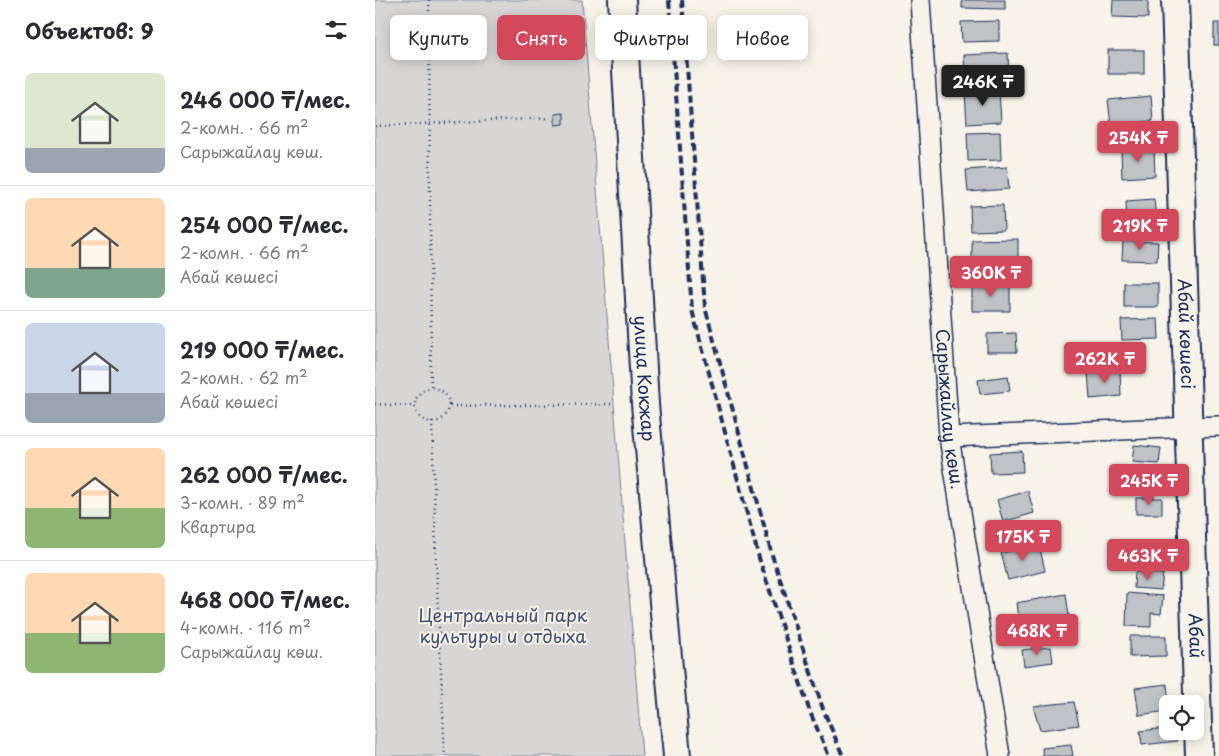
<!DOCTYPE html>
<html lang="ru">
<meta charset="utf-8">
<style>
body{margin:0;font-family:"Playpen Sans",sans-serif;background:#f7f7f7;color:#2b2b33;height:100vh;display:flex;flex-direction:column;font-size:19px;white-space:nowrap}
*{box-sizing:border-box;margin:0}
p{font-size:16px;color:#7c7c81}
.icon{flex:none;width:28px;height:28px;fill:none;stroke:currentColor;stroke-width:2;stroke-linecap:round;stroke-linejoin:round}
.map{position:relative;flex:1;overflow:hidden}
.panel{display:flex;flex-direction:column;background:#fff;width:375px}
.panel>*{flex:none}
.banner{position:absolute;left:15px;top:15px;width:475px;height:45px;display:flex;gap:10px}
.buttons{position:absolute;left:784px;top:695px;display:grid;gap:10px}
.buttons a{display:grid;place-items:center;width:45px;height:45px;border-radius:8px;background:#fff;box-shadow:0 2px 12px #0003;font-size:25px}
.price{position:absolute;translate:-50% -42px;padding:0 11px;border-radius:5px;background:#d1495b;color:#fff;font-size:16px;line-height:32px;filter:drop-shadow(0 1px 2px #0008)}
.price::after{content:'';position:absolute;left:50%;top:30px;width:15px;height:11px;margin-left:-8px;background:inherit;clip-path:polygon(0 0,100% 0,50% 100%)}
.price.on{background:#222;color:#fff}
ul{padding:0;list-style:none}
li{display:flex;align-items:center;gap:15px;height:125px;padding:0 25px}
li+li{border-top:1px solid #e1e1e2}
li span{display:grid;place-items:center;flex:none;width:140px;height:100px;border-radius:8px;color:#555}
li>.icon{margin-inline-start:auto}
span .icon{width:60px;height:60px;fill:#fffc;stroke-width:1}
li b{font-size:21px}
h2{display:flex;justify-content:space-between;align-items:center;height:60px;padding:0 25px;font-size:21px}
.pill{padding:0 18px;border-radius:8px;background:#fff;box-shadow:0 2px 12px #0003;font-size:18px;line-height:45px}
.pill.on{background:#d1495b;color:#fff}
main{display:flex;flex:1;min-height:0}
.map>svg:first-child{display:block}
.green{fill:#d7d6d4;stroke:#798299}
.building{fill:#c0c3c5;stroke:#1b2f5e}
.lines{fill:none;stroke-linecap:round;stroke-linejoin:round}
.street-casing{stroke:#1b2f5e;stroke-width:22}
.secondary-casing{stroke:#1b2f5e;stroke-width:30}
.path{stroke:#1b2f5e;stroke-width:2.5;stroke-dasharray:1 4;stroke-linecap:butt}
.street{stroke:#f7f3e8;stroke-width:19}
.secondary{stroke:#f7f3e8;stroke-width:26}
.rail{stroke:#1b2f5e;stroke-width:4;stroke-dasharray:8 4;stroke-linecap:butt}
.labels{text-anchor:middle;stroke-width:4;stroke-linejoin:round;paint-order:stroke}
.street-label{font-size:18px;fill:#1b2f5e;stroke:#f7f3e8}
.park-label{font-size:18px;fill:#415076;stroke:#f7f3e8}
</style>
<main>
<section class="panel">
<h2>Объектов: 9<svg class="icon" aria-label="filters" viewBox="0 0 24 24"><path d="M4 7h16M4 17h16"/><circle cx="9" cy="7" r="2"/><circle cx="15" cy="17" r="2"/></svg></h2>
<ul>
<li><span style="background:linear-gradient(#dfe7d0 75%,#9aa5b1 0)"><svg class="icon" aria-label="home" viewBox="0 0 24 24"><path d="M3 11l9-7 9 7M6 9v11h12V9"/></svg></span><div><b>246 000 ₸/мес.</b><p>2-комн. · 66 m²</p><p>Сарыжайлау көш.</p></div></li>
<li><span style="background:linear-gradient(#ffd9b3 70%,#7fa58c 0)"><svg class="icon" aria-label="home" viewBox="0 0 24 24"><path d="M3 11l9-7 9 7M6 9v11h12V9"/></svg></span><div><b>254 000 ₸/мес.</b><p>2-комн. · 66 m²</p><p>Абай көшесі</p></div></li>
<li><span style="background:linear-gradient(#c9d6e8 70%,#9aa5b1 0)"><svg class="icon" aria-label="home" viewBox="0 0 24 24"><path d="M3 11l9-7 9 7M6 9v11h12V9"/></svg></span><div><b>219 000 ₸/мес.</b><p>2-комн. · 62 m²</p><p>Абай көшесі</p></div></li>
<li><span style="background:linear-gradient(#ffd9b3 60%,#8fb573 0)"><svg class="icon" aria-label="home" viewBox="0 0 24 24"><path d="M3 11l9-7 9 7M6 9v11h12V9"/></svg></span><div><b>262 000 ₸/мес.</b><p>3-комн. · 89 m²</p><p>Квартира</p></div></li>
<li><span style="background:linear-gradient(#ffd9b3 60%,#8fb573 0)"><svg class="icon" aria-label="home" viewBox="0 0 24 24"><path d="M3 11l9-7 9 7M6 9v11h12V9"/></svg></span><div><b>468 000 ₸/мес.</b><p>4-комн. · 116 m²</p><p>Сарыжайлау көш.</p></div></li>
</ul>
</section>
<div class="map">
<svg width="844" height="756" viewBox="0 0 844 756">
<rect width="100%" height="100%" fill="#f7f3e8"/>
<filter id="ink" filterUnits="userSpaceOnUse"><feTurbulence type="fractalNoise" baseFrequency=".02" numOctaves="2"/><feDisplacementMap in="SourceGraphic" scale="10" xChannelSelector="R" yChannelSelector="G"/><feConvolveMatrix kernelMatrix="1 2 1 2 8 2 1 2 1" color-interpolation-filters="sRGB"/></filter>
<g filter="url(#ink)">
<polygon class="green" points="0,0 207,0 267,756 0,756"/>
<g class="building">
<polygon points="587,0 630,0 630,9 587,8"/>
<polygon points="738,0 773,0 773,18 737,17"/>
<polygon points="624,21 624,41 587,42 586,22"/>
<rect x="839" y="23" width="5" height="22"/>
<rect x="733" y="50" width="36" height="24"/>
<polygon points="633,53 634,77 590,79 589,55"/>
<polygon points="624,90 626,122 592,124 590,92"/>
<polygon points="776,96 778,121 736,125 733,100"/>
<polygon points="189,113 189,124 180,125 180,114"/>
<polygon points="625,132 626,160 593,161 592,133"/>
<polygon points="779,149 780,176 747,178 746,150"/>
<polygon points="632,167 634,189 593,192 591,170"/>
<polygon points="779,199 781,219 752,221 751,201"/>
<polygon points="628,205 629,230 596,231 595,206"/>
<polygon points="643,239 643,259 597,260 597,240"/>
<polygon points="748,241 783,242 782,261 747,260"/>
<rect x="749" y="283" width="34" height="24"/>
<polygon points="635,285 635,311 597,311 597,286"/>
<polygon points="783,319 784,339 747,340 746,320"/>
<polygon points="641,333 642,352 612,352 612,334"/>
<polygon points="745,369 746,396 715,399 713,372"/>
<polygon points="633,376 635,391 605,394 603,380"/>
<polygon points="759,445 786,448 784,464 757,462"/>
<polygon points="647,451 648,472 616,473 615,453"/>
<polygon points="653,491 659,513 628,522 622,500"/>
<rect x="761" y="498" width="26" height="16"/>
<polygon points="664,544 670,571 633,580 626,553"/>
<polygon points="760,572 788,574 786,590 759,588"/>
<polygon points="752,593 788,596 786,614 776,613 776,627 751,626"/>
<polygon points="691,594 694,616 644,624 641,603"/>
<polygon points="755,636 791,636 791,656 755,657"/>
<polygon points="676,647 678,662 649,666 647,650"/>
<polygon points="792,684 794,704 792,704 792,711 764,715 760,688"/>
<polygon points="699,702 704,725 665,730 658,706"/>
<polygon points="792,728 792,731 801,731 803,741 767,745 765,731"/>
<polygon points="696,745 698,756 668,756 667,748"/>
</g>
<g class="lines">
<defs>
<g id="street">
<path id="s1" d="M545,0L574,437L625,756"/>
<polyline points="574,437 844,426"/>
</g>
<g id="secondary">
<path id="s2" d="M247,0L270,404L302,756"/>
<path id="s3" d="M800,0L824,756"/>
</g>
</defs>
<use href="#street" class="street-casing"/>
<use href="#secondary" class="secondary-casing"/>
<g class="path">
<polyline points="54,0 56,388"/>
<polyline points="0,126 175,118"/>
<circle cx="57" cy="405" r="17"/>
<polyline points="0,404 39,406"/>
<polyline points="75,406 239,404"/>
<polyline points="57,422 62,588 70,756"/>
</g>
<use href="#street" class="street"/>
<use href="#secondary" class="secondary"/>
<g class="rail">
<polyline points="294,0 317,310 384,558 435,712 454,756"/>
<polyline points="307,0 330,307 397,555 448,709 468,756"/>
</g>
</g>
</g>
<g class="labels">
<g class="street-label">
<text dy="6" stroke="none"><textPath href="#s3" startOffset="334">Абай көшесі</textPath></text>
<text dy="6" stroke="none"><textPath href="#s2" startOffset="379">улица Кокжар</textPath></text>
<text dy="6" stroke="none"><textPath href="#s1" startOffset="410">Сарыжайлау көш.</textPath></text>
<text dy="6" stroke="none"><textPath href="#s3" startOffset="636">Абай</textPath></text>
</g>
<g class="park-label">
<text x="128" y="622">Центральный парк<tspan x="128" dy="21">культуры и отдыха</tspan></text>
</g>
</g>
</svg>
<div class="buttons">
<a><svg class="icon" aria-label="locate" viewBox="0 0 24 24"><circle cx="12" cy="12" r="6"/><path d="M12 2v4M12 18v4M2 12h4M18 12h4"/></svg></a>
</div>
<b class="price on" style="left:608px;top:107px">246K ₸</b>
<b class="price" style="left:763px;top:163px">254K ₸</b>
<b class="price" style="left:765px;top:251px">219K ₸</b>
<b class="price" style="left:616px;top:298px">360K ₸</b>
<b class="price" style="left:730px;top:384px">262K ₸</b>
<b class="price" style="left:774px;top:506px">245K ₸</b>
<b class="price" style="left:648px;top:562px">175K ₸</b>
<b class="price" style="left:773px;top:581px">463K ₸</b>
<b class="price" style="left:662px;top:656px">468K ₸</b>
<div class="banner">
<a class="pill">Купить</a>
<a class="pill on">Снять</a>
<a class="pill">Фильтры</a>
<a class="pill">Новое</a>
</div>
</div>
</main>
